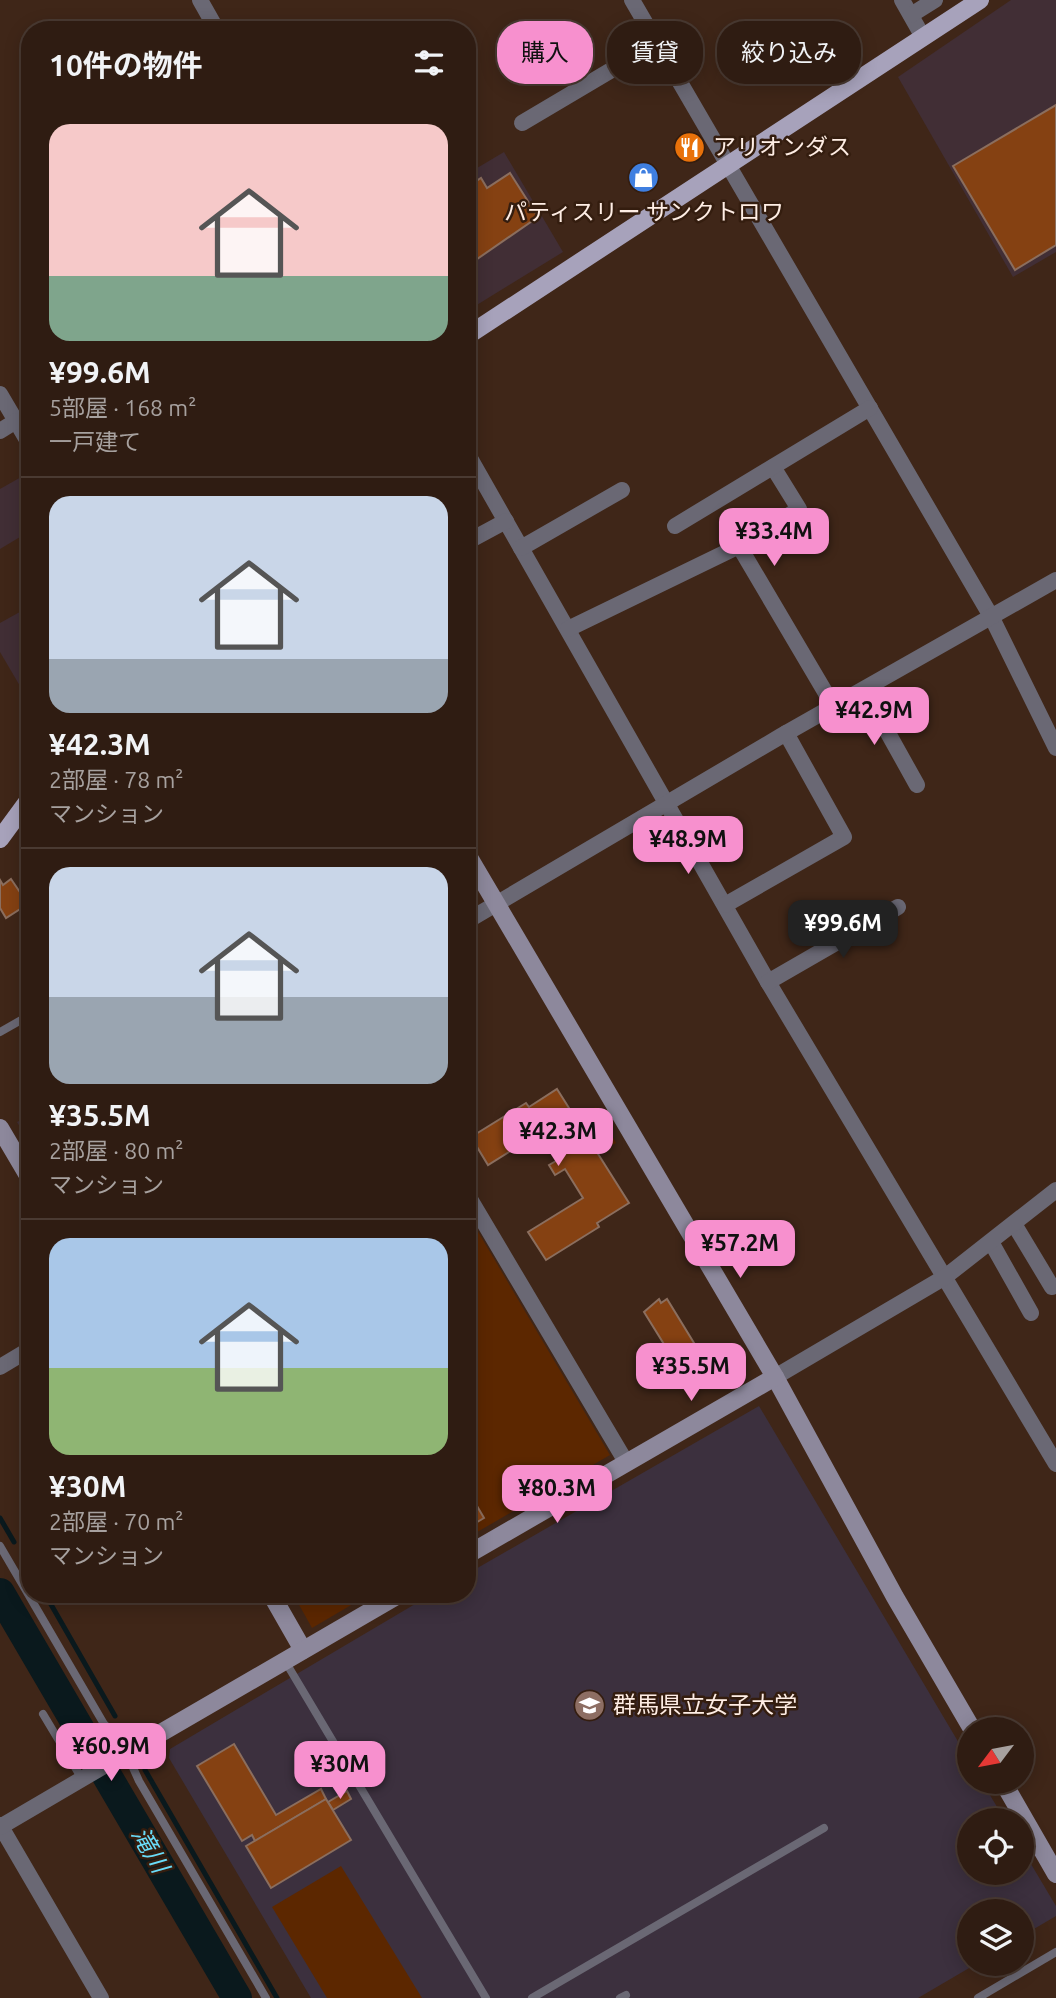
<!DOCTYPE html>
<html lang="ja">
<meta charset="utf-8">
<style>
body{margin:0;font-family:Ubuntu,"Noto Sans JP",sans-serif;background:#37251b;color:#f1f3f6;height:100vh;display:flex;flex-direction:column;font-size:26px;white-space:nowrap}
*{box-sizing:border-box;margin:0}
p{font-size:23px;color:#a7a19f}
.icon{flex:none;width:38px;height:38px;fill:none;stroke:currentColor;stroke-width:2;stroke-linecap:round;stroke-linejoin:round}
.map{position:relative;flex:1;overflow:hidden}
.sheet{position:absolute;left:21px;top:21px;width:455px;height:1582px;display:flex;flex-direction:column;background:#2f1c12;border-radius:28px;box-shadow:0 4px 18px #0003,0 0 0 2px #4a3a32}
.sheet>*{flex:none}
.hud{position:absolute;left:497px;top:21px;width:453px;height:63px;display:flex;gap:14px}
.needle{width:46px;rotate:238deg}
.fabs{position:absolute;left:957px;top:1717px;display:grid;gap:14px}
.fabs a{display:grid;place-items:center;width:77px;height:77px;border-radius:50%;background:#2f1c12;box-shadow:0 4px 18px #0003,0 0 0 2px #4a3a32;font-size:35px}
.price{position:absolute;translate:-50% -60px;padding:0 16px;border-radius:14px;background:#f790ce;color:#111;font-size:23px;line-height:46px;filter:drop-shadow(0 2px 4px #0008)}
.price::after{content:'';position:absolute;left:50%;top:42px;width:21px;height:16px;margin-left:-10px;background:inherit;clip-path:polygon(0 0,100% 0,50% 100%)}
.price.active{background:#222;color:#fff}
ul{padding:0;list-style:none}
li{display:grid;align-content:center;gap:14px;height:371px;padding:0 28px}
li+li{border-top:2px solid #4a3a32}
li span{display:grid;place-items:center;height:217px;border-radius:21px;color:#555}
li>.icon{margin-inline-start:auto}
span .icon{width:126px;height:126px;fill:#fffc;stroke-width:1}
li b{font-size:30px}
h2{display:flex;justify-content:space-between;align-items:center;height:84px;padding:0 28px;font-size:30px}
.tag{padding:0 24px;border-radius:28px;background:#2f1c12;box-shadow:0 4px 18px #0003,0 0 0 2px #4a3a32;font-size:24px;line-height:63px}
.tag.active{background:#f790ce;color:#111}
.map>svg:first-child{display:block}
.commercial{fill:#412e35}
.education{fill:#3c303e}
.green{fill:#5c2700}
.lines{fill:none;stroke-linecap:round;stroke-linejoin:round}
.stream{stroke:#0a191d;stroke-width:5}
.river{stroke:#0a191d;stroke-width:30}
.building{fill:#854112;stroke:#8b6e5e;stroke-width:2}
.lane{stroke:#6a6874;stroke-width:8}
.street{stroke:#6a6874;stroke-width:16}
.secondary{stroke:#8d889c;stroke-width:18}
.primary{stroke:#a7a2bb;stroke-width:18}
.labels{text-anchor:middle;stroke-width:5;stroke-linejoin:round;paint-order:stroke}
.poi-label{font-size:23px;fill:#feede4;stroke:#341d0f;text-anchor:start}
.water-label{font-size:24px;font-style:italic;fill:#69dcf9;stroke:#341d0f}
</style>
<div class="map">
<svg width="1056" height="1998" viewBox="0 0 1056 1998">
<rect width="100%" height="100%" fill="#3f2618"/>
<g class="commercial">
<polygon points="1011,0 1056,0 1056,252 1013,277 898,77"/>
<polygon points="504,152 563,252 467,311 467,174"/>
<polygon points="30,472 30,531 0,549 0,489"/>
<polygon points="27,608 30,613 30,703 0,652 0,623"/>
<polygon points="30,1115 30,1144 17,1122"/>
</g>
<polygon class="education" points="759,1406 969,1760 970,1782 982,1782 1005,1820 970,1820 970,1872 1022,1872 1022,1849 1056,1906 1056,1916 1022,1936 1022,1911 970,1911 970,1964 976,1964 918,1998 311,1998 169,1758 170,1749 432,1594 467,1594 467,1574"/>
<g class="green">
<polygon points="596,1107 616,1143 606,1148 586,1113"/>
<polygon points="467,1213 610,1455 467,1538"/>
<polygon points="293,1594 370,1594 312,1628"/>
<polygon points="341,1866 422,1998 327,1998 272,1907"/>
</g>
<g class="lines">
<g class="stream">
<polyline points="0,1518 14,1542"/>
<polyline points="23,1557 30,1569"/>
<polyline points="45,1594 115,1716"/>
<polyline points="145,1770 277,1998"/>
</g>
<polyline class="river" points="0,1593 237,1998"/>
</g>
<g class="building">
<polygon points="1056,105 1056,245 1015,270 953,166"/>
<polygon points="510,173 538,217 467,266 467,187 481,178 487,188"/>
<polygon points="11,879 28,904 6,918 0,908 0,880 3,885"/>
<polygon points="557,1089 629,1203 597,1223 599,1227 546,1260 528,1232 583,1198 565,1169 555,1175 549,1165 561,1158 543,1131 488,1165 471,1137 526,1103 529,1107"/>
<polygon points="659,1299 661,1303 667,1299 694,1343 672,1357 644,1312"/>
<polygon points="467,1489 484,1518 467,1528"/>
<polygon points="234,1744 276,1815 321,1789 326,1799 255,1841 252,1835 242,1841 197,1766"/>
<polygon points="347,1791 351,1799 333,1810 328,1802"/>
<polygon points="326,1799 351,1840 271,1888 246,1846"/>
</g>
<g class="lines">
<g class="lane">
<polyline points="0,1032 30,1015"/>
<polyline points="0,1546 104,1724 120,1739 139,1781 266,1998"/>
<polyline points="285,1661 486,1998"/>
<polyline points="43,1714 82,1779"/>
<polyline points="532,1998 824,1828"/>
<polyline points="620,1998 626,1995"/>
<polyline points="978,1998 1056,1952"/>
</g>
<g class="street">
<polyline points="200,0 217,30"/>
<polyline points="632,0 992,618 1056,748"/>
<polyline points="902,0 923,37"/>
<polyline points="911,15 935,0"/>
<polyline points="522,123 657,43"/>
<polyline points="0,394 30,445"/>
<polyline points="0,431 16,421"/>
<polyline points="467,453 768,982 1056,1464"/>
<polyline points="773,467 799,509 739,546 834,707"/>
<polyline points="675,526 870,408"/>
<polyline points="467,542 506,521"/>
<polyline points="521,548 622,490"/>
<polyline points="568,629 739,546"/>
<polyline points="864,690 917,785"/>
<polyline points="725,905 844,837 786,733"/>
<polyline points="467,921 781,736 1056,580"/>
<polyline points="768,982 898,907"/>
<polyline points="467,1194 626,1462"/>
<polyline points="1014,1224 1052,1287"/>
<polyline points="991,1242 1031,1313"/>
<polyline points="0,1367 30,1349"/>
<polyline points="775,1377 945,1277 1056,1190"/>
<polyline points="0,1825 101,1998"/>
<polyline points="0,1827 128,1752"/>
</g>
<g class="secondary">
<polyline points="467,854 775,1377 895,1597 972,1729"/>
<polyline points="0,1128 30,1179"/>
<polyline points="467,1555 775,1377"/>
<polyline points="271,1594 303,1650"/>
<polyline points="128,1752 400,1594"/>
<polyline points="1003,1782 1056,1874"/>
</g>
<g class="primary">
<polyline points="467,336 980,0"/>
<polyline points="0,839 30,798"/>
</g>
</g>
<defs>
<symbol id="restaurant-disc" viewBox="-11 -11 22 22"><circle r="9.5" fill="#e8710a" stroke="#341d0f"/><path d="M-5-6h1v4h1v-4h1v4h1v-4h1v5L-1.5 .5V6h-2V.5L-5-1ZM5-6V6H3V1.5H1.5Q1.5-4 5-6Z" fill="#fff"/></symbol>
<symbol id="shop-disc" viewBox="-11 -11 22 22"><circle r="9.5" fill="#3f7fe0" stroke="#341d0f"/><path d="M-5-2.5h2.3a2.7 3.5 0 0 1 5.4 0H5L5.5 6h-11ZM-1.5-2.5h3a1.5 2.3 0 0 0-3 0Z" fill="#fff"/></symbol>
<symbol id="university-disc" viewBox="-11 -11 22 22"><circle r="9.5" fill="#8d6e63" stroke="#341d0f"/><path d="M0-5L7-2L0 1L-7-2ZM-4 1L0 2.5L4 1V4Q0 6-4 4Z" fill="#fff"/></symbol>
</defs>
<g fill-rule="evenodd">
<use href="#restaurant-disc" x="672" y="130" width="35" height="35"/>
<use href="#shop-disc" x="626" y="160" width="35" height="35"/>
<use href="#university-disc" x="572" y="1688" width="35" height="35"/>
</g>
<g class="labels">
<g class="poi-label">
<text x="713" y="155">アリオンダス</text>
<text x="644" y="220" text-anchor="middle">パティスリー サンクトロワ</text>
<text x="613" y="1713">群馬県立女子大学</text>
</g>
<g class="water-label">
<text transform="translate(150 1850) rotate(60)" y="8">滝川</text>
</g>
</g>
</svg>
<div class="fabs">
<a><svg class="needle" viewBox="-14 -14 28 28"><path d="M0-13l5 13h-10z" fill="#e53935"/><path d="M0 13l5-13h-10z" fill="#a7a19f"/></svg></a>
<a><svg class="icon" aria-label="locate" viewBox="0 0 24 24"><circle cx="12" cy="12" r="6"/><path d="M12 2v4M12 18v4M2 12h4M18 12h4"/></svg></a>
<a><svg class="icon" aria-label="layers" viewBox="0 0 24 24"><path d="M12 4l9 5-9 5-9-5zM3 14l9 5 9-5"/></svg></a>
</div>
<b class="price" style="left:774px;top:568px">¥33.4M</b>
<b class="price" style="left:874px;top:747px">¥42.9M</b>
<b class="price" style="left:688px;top:876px">¥48.9M</b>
<b class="price active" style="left:843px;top:960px">¥99.6M</b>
<b class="price" style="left:558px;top:1168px">¥42.3M</b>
<b class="price" style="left:740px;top:1280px">¥57.2M</b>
<b class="price" style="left:691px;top:1403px">¥35.5M</b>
<b class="price" style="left:557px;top:1525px">¥80.3M</b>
<b class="price" style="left:111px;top:1783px">¥60.9M</b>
<b class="price" style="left:340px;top:1801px">¥30M</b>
<div class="hud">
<a class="tag active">購入</a>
<a class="tag">賃貸</a>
<a class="tag">絞り込み</a>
</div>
<section class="sheet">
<h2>10件の物件<svg class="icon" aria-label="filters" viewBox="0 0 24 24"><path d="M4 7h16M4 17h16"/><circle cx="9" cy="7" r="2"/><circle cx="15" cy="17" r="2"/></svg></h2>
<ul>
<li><span style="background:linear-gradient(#f6c9c9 70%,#7fa58c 0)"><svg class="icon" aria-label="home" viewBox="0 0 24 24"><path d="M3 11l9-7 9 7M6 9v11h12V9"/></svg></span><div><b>¥99.6M</b><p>5部屋 · 168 m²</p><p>一戸建て</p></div></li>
<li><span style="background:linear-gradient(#c9d6e8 75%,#9aa5b1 0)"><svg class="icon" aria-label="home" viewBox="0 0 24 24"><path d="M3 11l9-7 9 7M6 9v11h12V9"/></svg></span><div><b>¥42.3M</b><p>2部屋 · 78 m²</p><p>マンション</p></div></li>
<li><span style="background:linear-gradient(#c9d6e8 60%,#9aa5b1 0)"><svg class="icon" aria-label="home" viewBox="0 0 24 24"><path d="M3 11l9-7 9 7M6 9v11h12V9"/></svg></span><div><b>¥35.5M</b><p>2部屋 · 80 m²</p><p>マンション</p></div></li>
<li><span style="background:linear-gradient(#a9c7e8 60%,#8fb573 0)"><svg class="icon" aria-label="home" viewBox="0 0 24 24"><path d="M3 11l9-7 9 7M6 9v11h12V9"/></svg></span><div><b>¥30M</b><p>2部屋 · 70 m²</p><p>マンション</p></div></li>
</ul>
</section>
</div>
